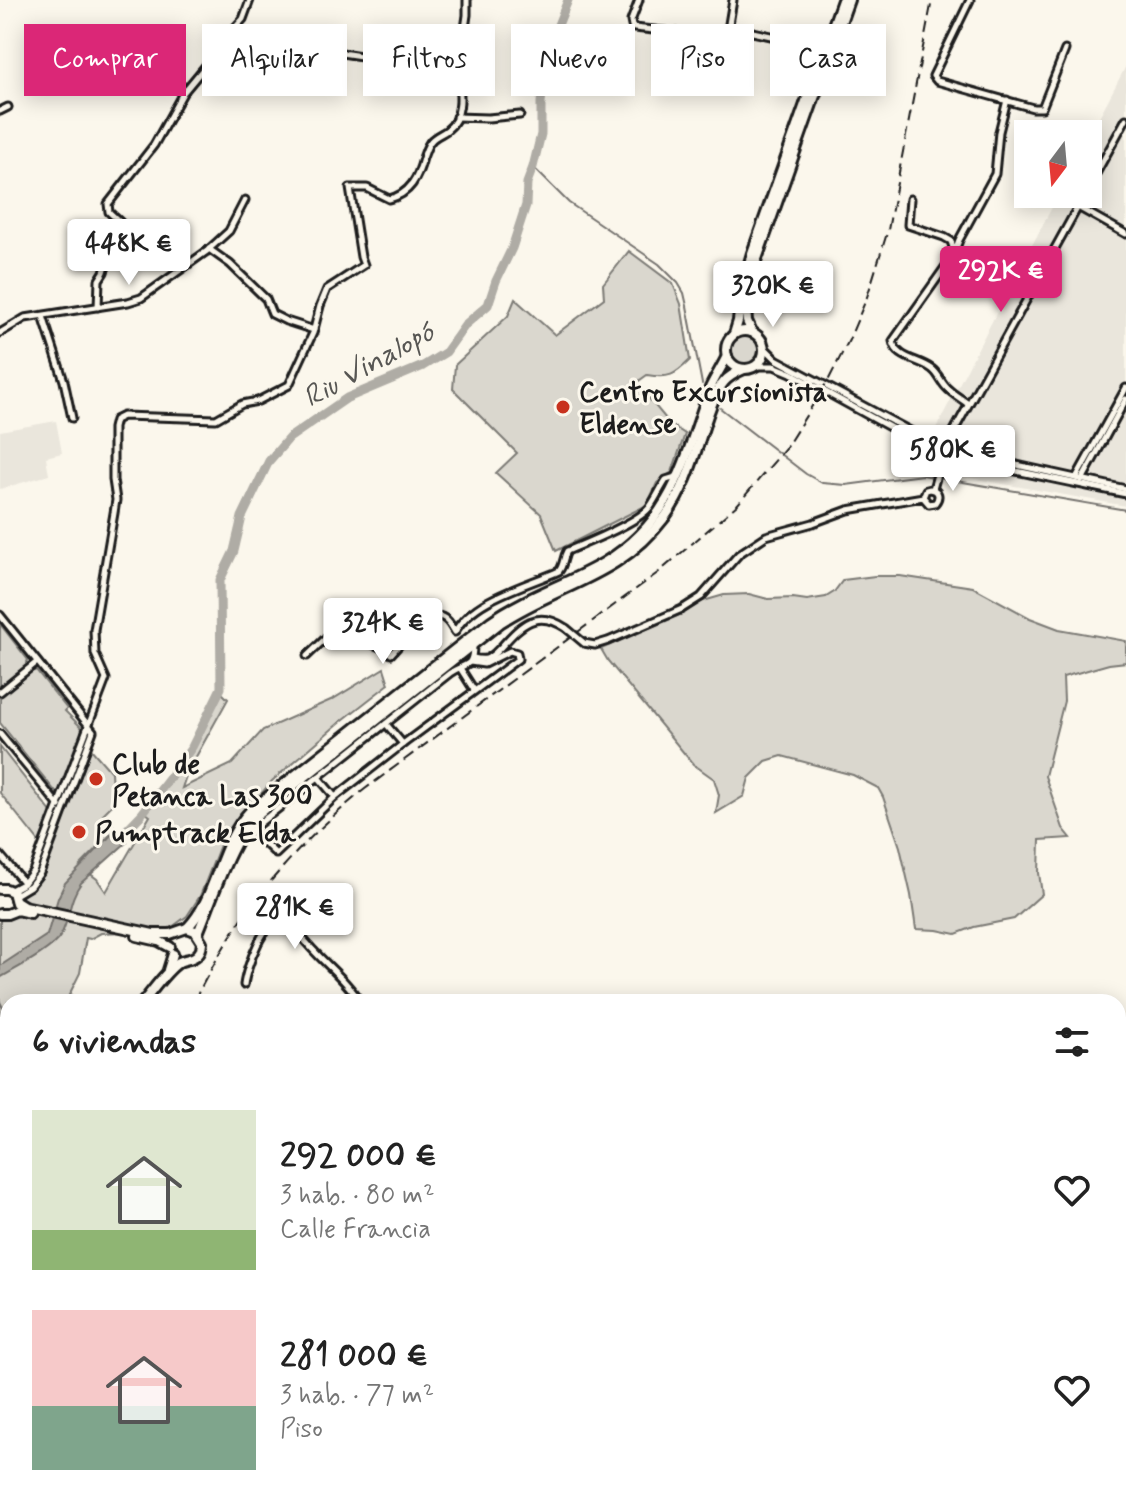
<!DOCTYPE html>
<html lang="es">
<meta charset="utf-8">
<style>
body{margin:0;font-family:Mynerve,sans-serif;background:#f2f2f2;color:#222;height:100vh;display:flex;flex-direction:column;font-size:30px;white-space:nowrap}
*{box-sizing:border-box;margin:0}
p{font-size:26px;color:#767676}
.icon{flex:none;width:44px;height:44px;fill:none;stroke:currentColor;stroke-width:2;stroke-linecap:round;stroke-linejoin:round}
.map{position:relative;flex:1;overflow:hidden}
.sheet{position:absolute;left:0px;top:994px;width:1126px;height:512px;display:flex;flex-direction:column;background:#fff;border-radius:24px 24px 0 0;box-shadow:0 4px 20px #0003}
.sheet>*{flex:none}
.hud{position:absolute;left:24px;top:24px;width:1078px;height:72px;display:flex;gap:16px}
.needle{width:52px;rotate:196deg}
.controls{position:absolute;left:1014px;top:120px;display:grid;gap:16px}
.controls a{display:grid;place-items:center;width:88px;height:88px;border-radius:0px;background:#fff;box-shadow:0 4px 20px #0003;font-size:40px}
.price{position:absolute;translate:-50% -68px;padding:0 18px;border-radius:8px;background:#fff;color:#222;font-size:26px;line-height:52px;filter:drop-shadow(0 2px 4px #0008)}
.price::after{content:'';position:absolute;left:50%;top:48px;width:24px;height:18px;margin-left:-12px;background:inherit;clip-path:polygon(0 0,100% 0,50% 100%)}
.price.active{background:#db2777;color:#fff}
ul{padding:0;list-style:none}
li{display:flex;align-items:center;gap:24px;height:200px;padding:0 32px}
li span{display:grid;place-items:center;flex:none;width:224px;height:160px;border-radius:0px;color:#555}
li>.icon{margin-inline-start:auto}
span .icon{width:96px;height:96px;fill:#fffc;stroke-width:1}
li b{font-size:34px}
h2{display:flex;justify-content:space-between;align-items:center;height:96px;padding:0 32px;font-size:34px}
.chip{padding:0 28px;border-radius:0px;background:#fff;box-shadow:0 4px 20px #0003;font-size:28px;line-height:72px}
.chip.active{background:#db2777;color:#fff}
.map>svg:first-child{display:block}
.built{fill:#eae6dc}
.green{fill:#dad7ce;stroke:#7b7a75;stroke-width:2}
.water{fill:#afaca5;stroke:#74726e;stroke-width:2}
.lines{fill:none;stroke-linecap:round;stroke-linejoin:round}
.stream{stroke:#74726e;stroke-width:2}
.river{stroke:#afaca5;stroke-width:9}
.street-casing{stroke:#1c1c1c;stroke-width:11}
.secondary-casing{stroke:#1c1c1c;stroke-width:14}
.street{stroke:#fbf7ec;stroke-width:5}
.secondary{stroke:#fbf7ec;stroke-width:8}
.rail{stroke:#1c1c1c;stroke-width:2;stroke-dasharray:12 6;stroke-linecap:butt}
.street-bridge-casing{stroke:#1c1c1c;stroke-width:11;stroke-linecap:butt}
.street-bridge{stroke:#fbf7ec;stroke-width:5}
.poi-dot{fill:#c8321e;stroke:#fbf7ec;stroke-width:3}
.labels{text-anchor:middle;stroke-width:6;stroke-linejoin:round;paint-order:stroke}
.poi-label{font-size:28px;font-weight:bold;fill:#1c1c1c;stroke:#fbf7ec;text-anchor:start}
.water-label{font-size:30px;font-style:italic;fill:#575653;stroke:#fbf7ec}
</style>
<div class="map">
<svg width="1126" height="1506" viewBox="0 0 1126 1506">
<rect width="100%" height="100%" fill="#fbf7ec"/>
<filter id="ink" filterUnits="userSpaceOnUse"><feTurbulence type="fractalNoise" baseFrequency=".0125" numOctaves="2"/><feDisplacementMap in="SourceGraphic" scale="16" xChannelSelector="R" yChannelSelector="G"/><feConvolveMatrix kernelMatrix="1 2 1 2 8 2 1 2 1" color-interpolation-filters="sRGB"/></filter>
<g filter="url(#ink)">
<g class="built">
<polygon points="1126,66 1126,506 915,468 1059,194 1088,194 1088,138"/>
<polygon points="56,421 62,453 46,457 49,475 0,489 0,431"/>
<polygon points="0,1225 8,1227 8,1392 0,1386"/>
</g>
<g class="green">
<path d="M629,251L673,284L681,304L690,360C675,375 669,379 647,375L636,383L671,425L685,434L672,472L657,483L647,505L556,551L541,514L496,473L517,453L453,389L455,365L508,316L515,299L555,335L604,298L603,284Z"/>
<circle cx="744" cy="350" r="15"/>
<polygon points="875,576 900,576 973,587 1030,618 1059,629 1126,641 1126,662 1109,664 1063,677 1064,701 1045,776 1063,828 1071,838 1040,840 1039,873 1042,894 1014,919 974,927 956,934 937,930 916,929 911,895 900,847 883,797 878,788 853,775 782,756 766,761 749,778 744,796 716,813 719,795 714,779 693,764 608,661 601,649 684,613 700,602 724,595 749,594 768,599 793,598 807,600 826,597 834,592 843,580"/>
<polygon points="0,624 28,660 27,662 34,671 36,670 67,709 65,711 82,728 81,732 85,733 58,795 0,723"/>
<polygon points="384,668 389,684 339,723 272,781 222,840 200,896 187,916 168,930 101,933 90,939 86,938 80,973 69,995 83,1002 8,1002 8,1058 0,1064 0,920 19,914 23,902 20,898 38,881 50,857 91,749 111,772 113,804 103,814 116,829 80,866 97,879 106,892 150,816 146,813 190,754 222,693 228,699 187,773 182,788 232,764 263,730 333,699"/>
<polygon points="0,747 51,812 39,842 0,793"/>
</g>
<path class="water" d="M116,830L127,842L81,883C69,899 70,918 61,935C54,949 15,969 0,978V966L47,935L58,898L65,883Z"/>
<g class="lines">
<g class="stream">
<polyline points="533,167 569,203 659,264 678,283 684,293 687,306 702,384"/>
<polyline points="720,408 806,474 822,483 846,485 922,475 1126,510"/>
<polyline points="0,1002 8,1017"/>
<polyline points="103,1498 108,1506"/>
</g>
<polyline class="river" points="113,844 141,815 172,775 192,747 221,688 220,580 234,551 242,517 269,461 289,438 347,398 423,366 446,352 466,324 488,305 496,281 512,248 526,205 527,183 533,167 541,134 541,103 543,80 556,30 568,0"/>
<defs>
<g id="street">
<polyline points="639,0 631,21 632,26 634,28 712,36 728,30 748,31 785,39 822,53"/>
<polyline points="970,0 933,76 937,81 1033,108 1042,108 1065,50"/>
<polyline points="728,30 733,0"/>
<polyline points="231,39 233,30 243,19 250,0"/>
<polyline points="458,77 467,15 467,0"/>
<polyline points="0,111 8,107"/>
<polyline points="456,117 488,118 520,115"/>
<polyline points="1088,188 1126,119"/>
<polyline points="910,199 908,225 944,237 951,241 954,251"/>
<polyline points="1078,207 1126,234"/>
<polyline points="209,249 230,264 266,299 272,314 286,321 314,330"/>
<polyline points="43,316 64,381 72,418"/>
<polyline points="0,333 25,318 128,302 141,298 207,251 229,231 245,200"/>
<polyline points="764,347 776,359 944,449 1126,489"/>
<polyline points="754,366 774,366 791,373 931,450 949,457 1126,494"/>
<path d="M968,404C962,399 954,395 948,389C941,383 939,374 932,369C919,359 896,359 893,341L953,256L959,240L995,174L999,132L1007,100"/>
<polyline points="1076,478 1126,388"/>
<polyline points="1082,480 1126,399"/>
<polyline points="933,489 944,449 1085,194"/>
<polyline points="0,615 93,731 40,873 30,886 15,895"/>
<path d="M584,643L595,645L608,641L682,609L701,597L739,554L766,536L813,523L848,510L923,497L926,490L930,489C939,490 940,497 935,503L929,504L923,497"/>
<path d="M307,656L329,635L343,626L363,640L382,648L391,654C401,643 427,611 442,617C449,620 451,626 455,632C472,599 526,586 559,571C564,565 563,558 567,551C586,543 637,523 649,508C655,500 660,489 666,480L679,476"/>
<path d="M473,658C477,659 481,660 486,659C492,657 497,651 501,647C521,625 536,608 566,628"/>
<polyline points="460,668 474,690"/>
<polyline points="0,692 37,662"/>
<polyline points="386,724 403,744"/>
<polyline points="0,734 59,806"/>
<polyline points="318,777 335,797"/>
<path d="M248,830H251L450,673C466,662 473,669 473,645"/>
<polyline points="251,830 276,854 335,797 403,744 518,659 517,653 510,651 484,664 470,662"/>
<polyline points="0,855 24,883"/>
<path d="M11,890L24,883L33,871L106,679L95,654L94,630L114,513L116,500L113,480V428L115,420L123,416L216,419L242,404L258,401L289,385L313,333L320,306L327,289L364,265L361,257L350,188H367L389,199C410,194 418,178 423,158C425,153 427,145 431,141C435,136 442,134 447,130C463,118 461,95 458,77L449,80L421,64L410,61L397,60L386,63L374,58L316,49L304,50L288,55L275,54L231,39L222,46L183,93L154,145L108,204L109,212L120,222L104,272L99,280L98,307"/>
<path d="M244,985C246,969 264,916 284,919C294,921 295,929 301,936C319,960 345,977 360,1002"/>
<polyline points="0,1067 8,1061"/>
<polyline points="0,1107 8,1116"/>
<polyline points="0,1192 8,1184"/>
<polyline points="0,1481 2,1480 3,1488 8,1488"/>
<polyline points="119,1498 122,1506"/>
<polyline points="87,1506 92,1498"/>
</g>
<g id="secondary">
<circle cx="745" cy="350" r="19"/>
<polyline points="752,332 747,321 746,308 756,262 849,0"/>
<polyline points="734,334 738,321 741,291 752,253 842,0"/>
<polyline points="0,889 6,889 13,892 16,903"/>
<path d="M16,901L24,906L153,934H170L187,928L195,931L202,942C201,948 202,950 197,955C192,960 185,959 179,962C165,972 154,989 143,1002"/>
<polyline points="0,914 7,914 17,910 30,913"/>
<path d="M187,928C217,898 218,845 250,811L491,621C527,596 568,584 605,562C675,519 684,459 710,388C715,377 722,367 727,356"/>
<path d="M198,933C211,902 231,840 254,817L500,623C559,584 619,578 665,517C686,489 695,454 706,421C710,409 715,392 724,382C729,376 737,372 744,369"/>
<polyline points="137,936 159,941 170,947"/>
<polyline points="168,970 173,954"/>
<polyline points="0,1205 8,1197"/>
<polyline points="0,1388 8,1394"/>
<polyline points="0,1403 0,1422"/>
<polyline points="0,1431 8,1421"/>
</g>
</defs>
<use href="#street" class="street-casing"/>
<use href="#secondary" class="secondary-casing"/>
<use href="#street" class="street"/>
<use href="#secondary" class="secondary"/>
<g class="rail">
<path d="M193,1002C207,977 221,950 237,926C273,873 316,829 365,789L659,572L737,505L785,449L829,379L849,340L867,297L888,230L932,0"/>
<polyline points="63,1506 66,1498"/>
</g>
<defs>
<polyline id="street-bridge" points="566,628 584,643"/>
</defs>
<use href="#street-bridge" class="street-bridge-casing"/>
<use href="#street-bridge" class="street-bridge"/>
</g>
</g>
<g class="poi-dot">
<circle cx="563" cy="407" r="8"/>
<circle cx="96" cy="779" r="8"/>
<circle cx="79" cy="832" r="8"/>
</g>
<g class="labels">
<g class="poi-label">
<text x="579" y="401">Centro Excursionista<tspan x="579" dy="32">Eldense</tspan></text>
<text x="112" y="773">Club de<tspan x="112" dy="32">Petanca Las 300</tspan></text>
<text x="95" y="842">Pumptrack Elda</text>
</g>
<g class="water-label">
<text transform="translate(368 364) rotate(-29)" y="10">Riu Vinalopó</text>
</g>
</g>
</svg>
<div class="controls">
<a><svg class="needle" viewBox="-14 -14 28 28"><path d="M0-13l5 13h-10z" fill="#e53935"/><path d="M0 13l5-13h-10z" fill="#767676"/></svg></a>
</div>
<b class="price" style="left:129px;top:287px">448K €</b>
<b class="price active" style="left:1001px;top:314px">292K €</b>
<b class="price" style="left:773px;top:329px">320K €</b>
<b class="price" style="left:953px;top:493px">580K €</b>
<b class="price" style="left:383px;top:666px">324K €</b>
<b class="price" style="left:295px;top:951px">281K €</b>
<div class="hud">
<a class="chip active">Comprar</a>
<a class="chip">Alquilar</a>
<a class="chip">Filtros</a>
<a class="chip">Nuevo</a>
<a class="chip">Piso</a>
<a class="chip">Casa</a>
</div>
<section class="sheet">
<h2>6 viviendas<svg class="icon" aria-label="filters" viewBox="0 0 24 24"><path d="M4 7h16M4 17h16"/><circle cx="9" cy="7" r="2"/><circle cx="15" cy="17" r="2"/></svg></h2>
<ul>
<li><span style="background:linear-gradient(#dfe7d0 75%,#8fb573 0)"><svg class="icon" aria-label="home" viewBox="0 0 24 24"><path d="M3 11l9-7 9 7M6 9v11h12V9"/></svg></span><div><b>292 000 €</b><p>3 hab. · 80 m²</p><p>Calle Francia</p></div><svg class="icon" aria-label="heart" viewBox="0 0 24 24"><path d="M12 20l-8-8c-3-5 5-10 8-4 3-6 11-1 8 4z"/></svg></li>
<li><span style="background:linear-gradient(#f6c9c9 60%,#7fa58c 0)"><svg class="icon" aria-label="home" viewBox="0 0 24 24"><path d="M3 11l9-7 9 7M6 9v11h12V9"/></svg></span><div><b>281 000 €</b><p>3 hab. · 77 m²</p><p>Piso</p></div><svg class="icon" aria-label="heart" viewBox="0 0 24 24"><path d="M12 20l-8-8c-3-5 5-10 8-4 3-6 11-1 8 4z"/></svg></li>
</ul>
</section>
</div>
